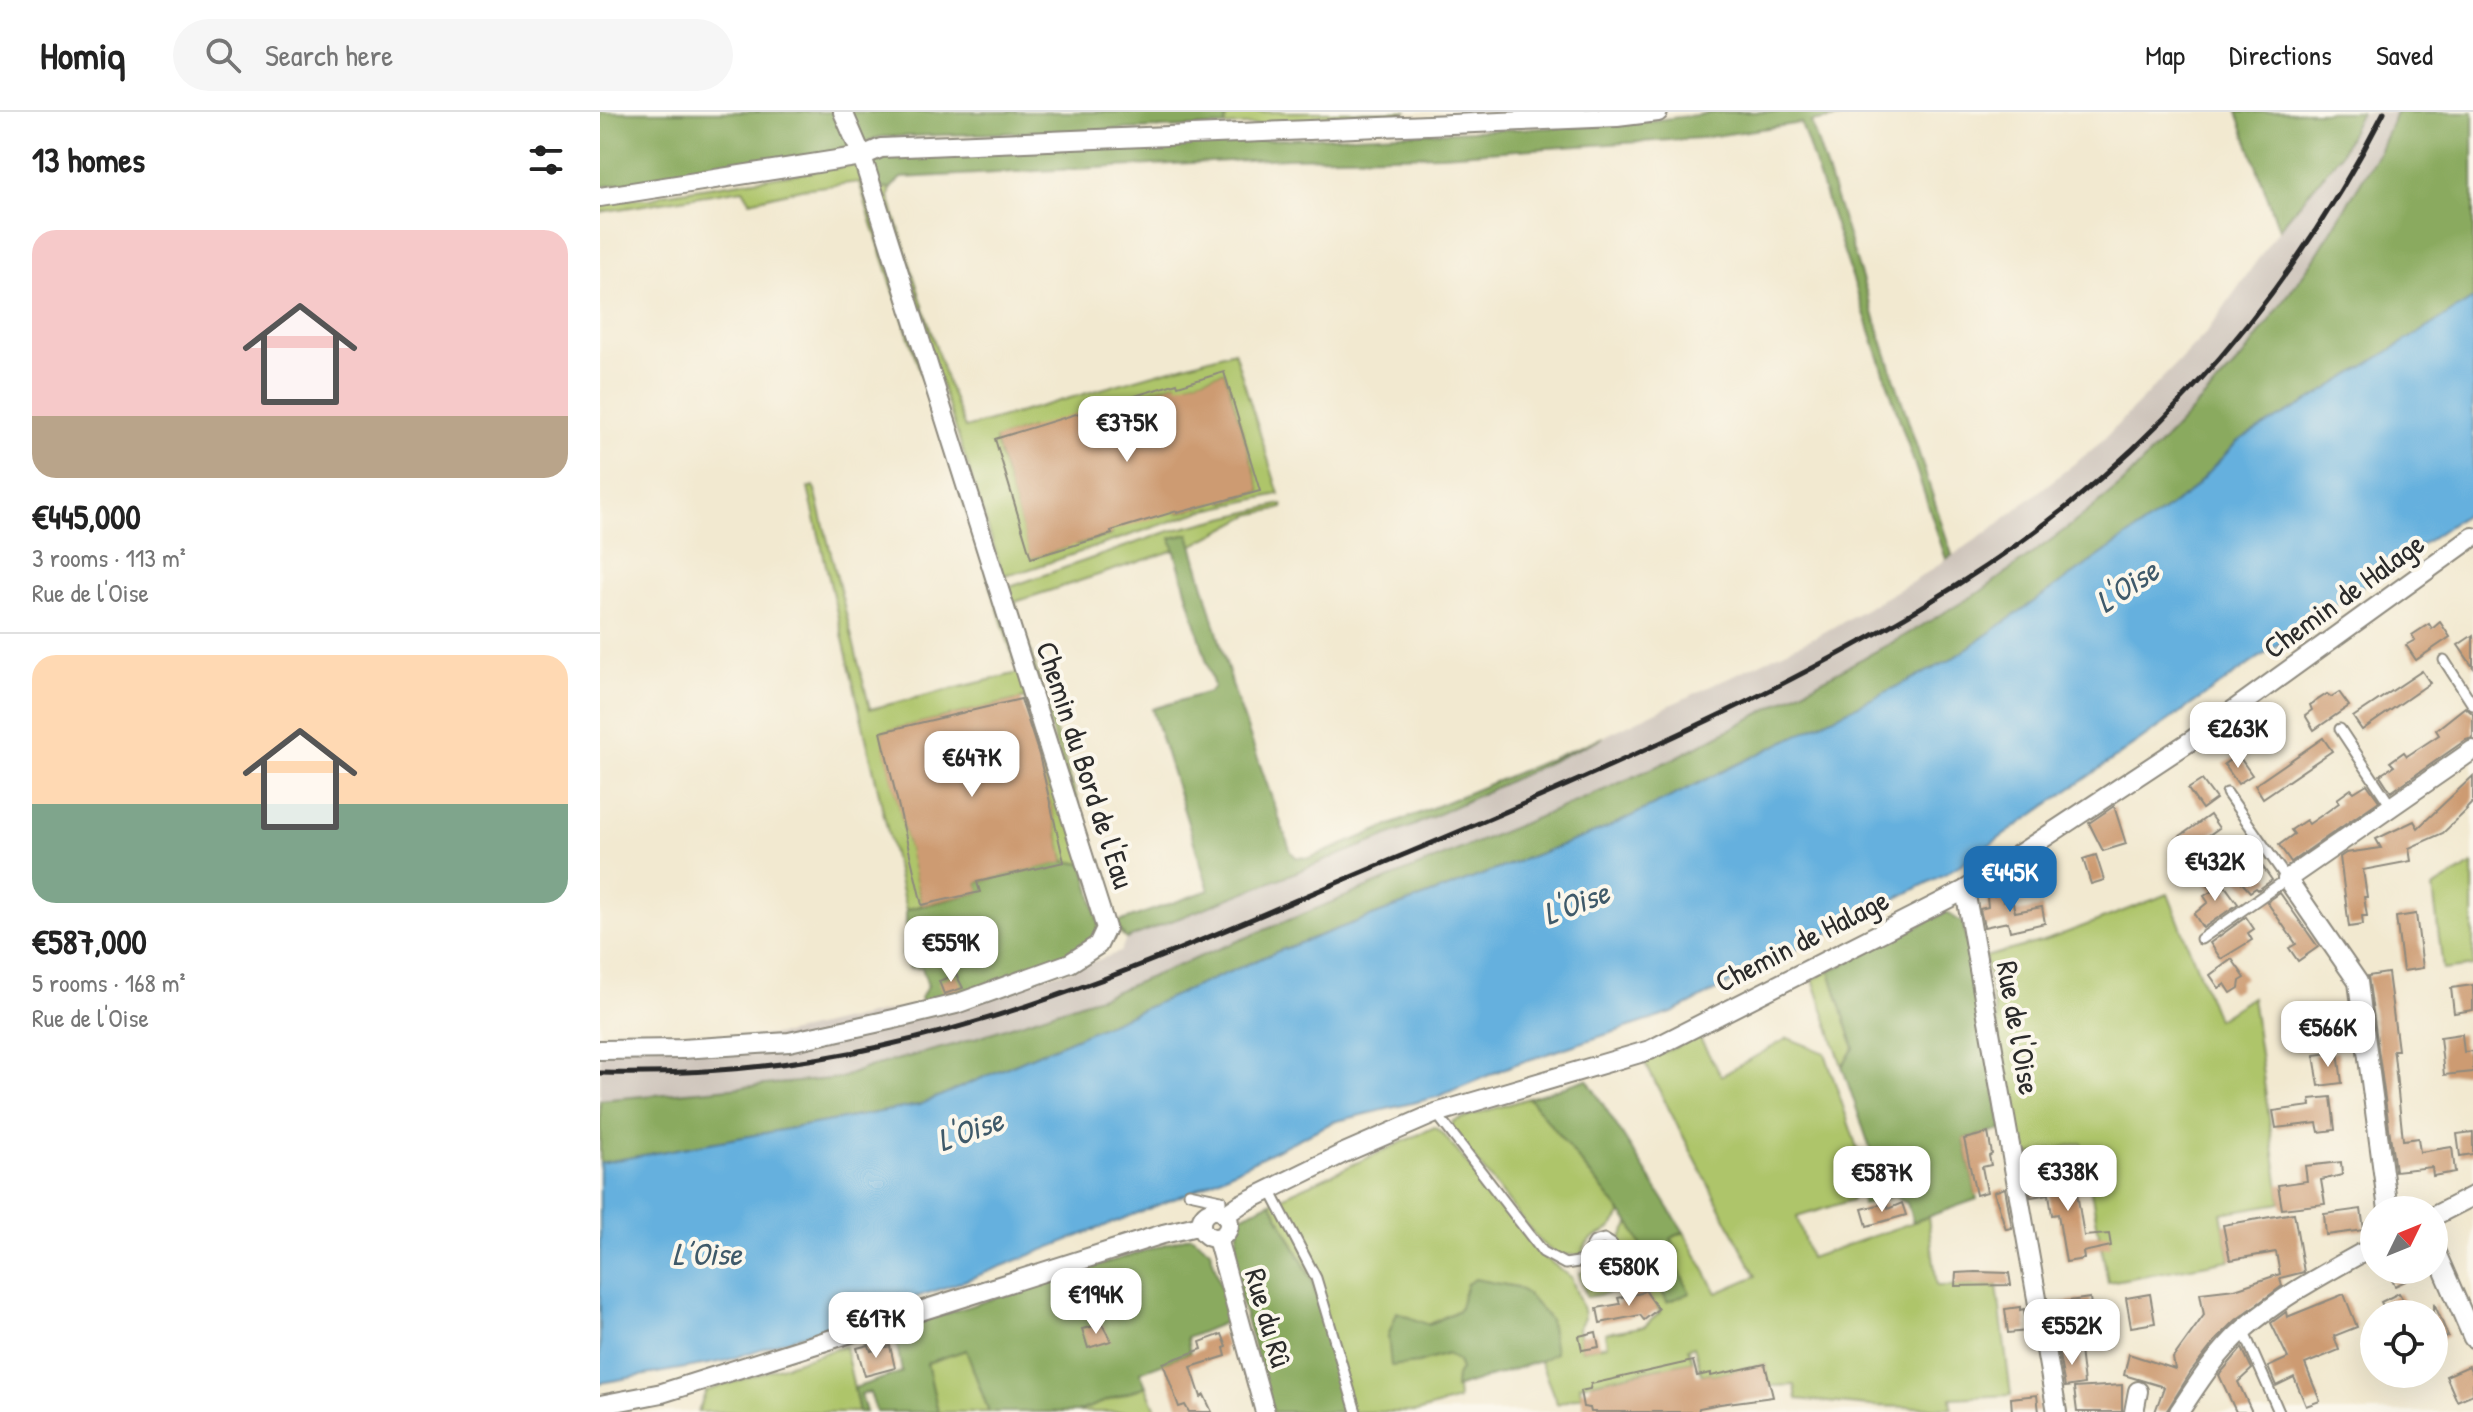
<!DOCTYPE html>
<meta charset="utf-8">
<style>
body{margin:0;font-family:"Patrick Hand",sans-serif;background:#f6f6f6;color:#222;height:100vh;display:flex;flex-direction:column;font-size:30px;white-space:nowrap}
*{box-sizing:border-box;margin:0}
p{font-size:26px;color:#767676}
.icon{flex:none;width:44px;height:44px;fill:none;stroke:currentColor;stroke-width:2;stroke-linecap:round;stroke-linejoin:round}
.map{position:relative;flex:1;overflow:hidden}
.panel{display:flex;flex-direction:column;background:#fff;width:600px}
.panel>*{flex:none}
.needle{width:52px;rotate:47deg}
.tools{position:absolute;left:1760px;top:1084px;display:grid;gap:16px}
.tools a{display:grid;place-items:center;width:88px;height:88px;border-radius:50%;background:#fff;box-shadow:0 8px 32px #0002;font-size:40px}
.price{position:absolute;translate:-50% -68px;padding:0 18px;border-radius:16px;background:#fff;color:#222;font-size:26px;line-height:52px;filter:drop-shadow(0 2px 4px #0008)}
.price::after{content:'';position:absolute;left:50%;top:48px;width:24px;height:18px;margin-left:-12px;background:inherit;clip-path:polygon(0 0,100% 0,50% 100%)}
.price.active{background:#1f6fb2;color:#fff}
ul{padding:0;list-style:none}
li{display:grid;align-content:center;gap:16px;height:424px;padding:0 32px}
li+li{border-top:2px solid #e0e0e0}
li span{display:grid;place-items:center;height:248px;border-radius:24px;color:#555}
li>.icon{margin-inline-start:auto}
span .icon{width:144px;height:144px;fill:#fffc;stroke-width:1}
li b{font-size:34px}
h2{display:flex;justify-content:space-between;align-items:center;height:96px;padding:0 32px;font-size:34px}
header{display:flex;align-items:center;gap:48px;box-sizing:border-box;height:112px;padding:0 40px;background:#fff;border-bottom:2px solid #e0e0e0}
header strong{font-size:38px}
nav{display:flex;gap:44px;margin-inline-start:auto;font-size:28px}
.search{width:560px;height:72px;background:#f6f6f6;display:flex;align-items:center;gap:20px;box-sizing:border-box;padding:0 28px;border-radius:44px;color:#767676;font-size:30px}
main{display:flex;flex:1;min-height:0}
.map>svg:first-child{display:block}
.industrial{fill:#ccc2b9}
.green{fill:#aec56a;stroke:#6c784a;stroke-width:2;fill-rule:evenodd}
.forest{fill:#8aaa5e;stroke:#5a6a44;stroke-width:2}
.water{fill:#65b0de;stroke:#486e84;stroke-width:2}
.building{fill:#cd9b72}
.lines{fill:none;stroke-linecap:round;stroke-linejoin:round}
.service-casing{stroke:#8e8a7e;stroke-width:13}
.minor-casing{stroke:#8e8a7e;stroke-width:22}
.service{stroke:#fff;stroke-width:9}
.minor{stroke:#fff;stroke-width:18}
.rail{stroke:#2b2b2b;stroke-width:5}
.labels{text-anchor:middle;stroke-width:8;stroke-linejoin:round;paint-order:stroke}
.street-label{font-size:30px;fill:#2b2b2b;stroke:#fbf7ec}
.water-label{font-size:32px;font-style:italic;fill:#3f5a6a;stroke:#fbf7ec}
</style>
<header>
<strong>Homiq</strong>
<div class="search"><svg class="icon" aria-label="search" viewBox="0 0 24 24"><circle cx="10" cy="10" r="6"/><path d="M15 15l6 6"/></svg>Search here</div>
<nav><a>Map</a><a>Directions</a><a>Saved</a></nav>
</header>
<main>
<section class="panel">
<h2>13 homes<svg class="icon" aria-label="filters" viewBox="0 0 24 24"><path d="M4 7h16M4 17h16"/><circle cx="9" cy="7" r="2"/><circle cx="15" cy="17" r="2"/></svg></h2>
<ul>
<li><span style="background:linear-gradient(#f6c9c9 75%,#b9a48a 0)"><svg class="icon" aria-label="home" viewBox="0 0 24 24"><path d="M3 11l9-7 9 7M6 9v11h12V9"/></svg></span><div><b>€445,000</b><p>3 rooms · 113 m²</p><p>Rue de l'Oise</p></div></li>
<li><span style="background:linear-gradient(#ffd9b3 60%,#7fa58c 0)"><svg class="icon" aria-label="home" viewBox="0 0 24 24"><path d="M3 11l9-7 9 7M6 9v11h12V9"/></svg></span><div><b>€587,000</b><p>5 rooms · 168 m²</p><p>Rue de l'Oise</p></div></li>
</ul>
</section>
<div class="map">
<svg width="1873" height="1300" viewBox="0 0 1873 1300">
<rect width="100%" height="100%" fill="#fbf7ec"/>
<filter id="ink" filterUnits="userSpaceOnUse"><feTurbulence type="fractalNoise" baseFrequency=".0125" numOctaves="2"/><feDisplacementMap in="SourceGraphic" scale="16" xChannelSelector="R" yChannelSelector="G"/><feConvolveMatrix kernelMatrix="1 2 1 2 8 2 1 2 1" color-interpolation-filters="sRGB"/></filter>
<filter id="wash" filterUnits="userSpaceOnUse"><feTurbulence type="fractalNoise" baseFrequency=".006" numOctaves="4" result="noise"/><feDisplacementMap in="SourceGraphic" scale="32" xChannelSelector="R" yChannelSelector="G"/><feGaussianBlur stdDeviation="1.8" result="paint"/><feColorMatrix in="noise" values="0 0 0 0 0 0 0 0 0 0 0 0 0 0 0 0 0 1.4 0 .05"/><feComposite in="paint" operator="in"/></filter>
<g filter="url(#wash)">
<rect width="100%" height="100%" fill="#f2e9d0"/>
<polygon class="industrial" points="1761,0 1796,0 1779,40 1713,149 1642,246 1522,372 1470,414 1380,480 1297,528 1075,646 1004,678 514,880 357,932 269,955 241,966 0,988 0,931 51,933 184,922 467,859 520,840 526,827 813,714 1219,523 1316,468 1389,419 1499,332 1606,221 1679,117 1740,43"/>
<g class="green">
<polygon points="626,0 805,0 795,6 625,14"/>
<path d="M254,53L257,55L484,752L464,749L425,586L282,620L322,793L306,798L208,376L214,374L270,597L418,561C367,396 310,234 259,70L201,77L150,89L143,77L0,100V91C10,90 19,88 29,87C42,85 51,91 63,82Z"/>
<path d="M291,76L289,85L346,267L365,316L634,239L679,382L602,399L424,459L403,463L278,77ZM624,260L660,379L625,390L589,271ZM576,271L613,391L578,401L541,282ZM440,314L512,422L511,423L476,433ZM430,316L467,435L432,446L395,328Z"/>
<polygon points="682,392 683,396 650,403 592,434 589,422 572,426 575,438 415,490 516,811 526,827 512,814 407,476 570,419"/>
<polygon points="1873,752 1873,854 1843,858 1833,776"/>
<polygon points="1568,782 1617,907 1652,885 1681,1091 1621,1101 1630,1148 1508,1170 1482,1031 1421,1045 1385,845 1447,828"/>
<polygon points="1230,859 1254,936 1242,954 1213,867"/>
<polygon points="1099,925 1121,964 1188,926 1225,941 1258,1039 1252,1088 1197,1105 1210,1146 1328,1105 1337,1174 1397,1173 1411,1283 1351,1286 1352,1296 1269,1294 1197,1287 1195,1273 1170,1274 1165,1252 1111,1264 1110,1261 1102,1263 1094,1234 1088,1236 1093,1249 980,1273 981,1284 957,1292 940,1249 955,1241 867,1172 859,1198 828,1213 818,1251 847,1242 858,1249 862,1258 856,1264 858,1288 816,1300 751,1300 711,1166 671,1090 835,1015 844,1023 929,1128 944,1145 971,1165 983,1198 984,1206 978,1217 982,1238 1007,1233 1005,1221 1045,1214 1060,1200 1039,1170 1030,1177 1017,1155 1022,1145 1019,1130 1030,1111 1073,1146 1071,1126 1084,1120 1117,1181 1156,1164 1044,949"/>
<path d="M929,986L1022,1101C1018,1107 1015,1113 1009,1117C996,1127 985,1124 983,1143H957L941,1131L851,1017L853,1009Z"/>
<polygon points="993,1158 1008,1160 1018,1179 987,1185 979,1161"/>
<polygon points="245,1234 259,1300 98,1300 106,1279"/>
<polygon points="366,1238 389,1300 338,1300 327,1251"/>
<polygon points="546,1274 557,1300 477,1300"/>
</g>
<g class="forest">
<polygon points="0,0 626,0 625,14 281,25 239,38 0,75"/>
<polygon points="1121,0 1273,0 1211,10 1352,443 1346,447 1201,11 1101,26 841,43 687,46 301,66 291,76 278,77 274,64 274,50 280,44 1015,13"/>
<polygon points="1637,0 1761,0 1740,43 1679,117"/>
<polygon points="1796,0 1873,0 1873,187 1712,287 1638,329 1588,382 1349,549 1005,717 676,840 319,993 0,1051 0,988 241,966 269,955 357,932 514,880 1004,678 1075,646 1172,595 1297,528 1380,480 1470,414 1522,372 1642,246 1713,149 1779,40"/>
<polygon points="589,422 635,582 691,740 696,745 709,746 740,734 1003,625 813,714 526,827 516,811 609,778 552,597 609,580 614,575 571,426"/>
<polygon points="464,749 484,752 499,813 495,827 478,843 324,895 320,886 328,874 322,856 309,856 302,843 306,827 306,798 379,780 377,770"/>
<polygon points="1346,800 1363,811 1402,1018 1364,1027 1377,1087 1313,1110 1307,1091 1293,1084 1263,1093 1261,1086 1271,1039 1242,954 1254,936 1230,859"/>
<polygon points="987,967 1084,1120 1071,1126 1079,1141 1073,1146 1090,1181 1067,1190 1032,1114 929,986"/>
<polygon points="671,1090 711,1166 751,1300 673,1300 631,1155 641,1104"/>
<polygon points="591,1124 610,1138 631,1208 587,1226 590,1241 540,1260 546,1274 477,1300 389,1300 366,1238 327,1251 338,1300 276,1300 270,1280 261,1282 266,1300 259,1300 254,1276 302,1260 294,1218"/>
<polygon points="875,1167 917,1175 927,1182 950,1208 955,1241 940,1249 855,1276 856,1264 861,1258 858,1249 847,1242 818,1251 791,1254 788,1224 797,1200 829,1213 859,1198 867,1172"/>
</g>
<polygon class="water" points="1873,187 1873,397 1371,746 1345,762 1072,901 913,953 837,985 733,1010 589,1081 364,1169 125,1249 0,1271 0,1051 319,993 676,840 1005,717 1349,549 1588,382 1638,329 1712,287"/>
<g id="blocks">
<g class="building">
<polygon points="624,260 660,379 577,401 577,399 511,419 512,422 431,446 395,327 577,271 578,274"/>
<polygon points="1840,510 1850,525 1816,548 1806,533 1815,528 1812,523 1829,512 1832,517"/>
<polygon points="1873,523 1873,555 1858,533"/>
<polygon points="1822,559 1830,571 1762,618 1753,605"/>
<polygon points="1739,580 1749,594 1714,618 1705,603 1712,598 1710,593 1727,582 1731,585"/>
<polygon points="421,587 439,643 464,750 377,770 380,780 322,793 281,620"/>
<polygon points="1865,595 1873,602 1873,626 1866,628 1791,680 1780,663 1794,654 1790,650 1804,640 1807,644 1839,623 1836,618"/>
<polygon points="1723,626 1732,639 1663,686 1655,673"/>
<polygon points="1638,643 1652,663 1638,672 1624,652"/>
<polygon points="1873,664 1873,690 1866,697 1867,698 1843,721 1809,736 1811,749 1763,758 1767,785 1764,785 1767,804 1762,804 1763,813 1749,815 1740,745 1746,741 1781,736 1776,727 1814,709 1818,716"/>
<polygon points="1602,668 1616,687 1602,697 1588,677"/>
<polygon points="1767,672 1779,689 1691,750 1679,733 1694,722 1691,718 1706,708 1709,712 1725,701 1739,691 1737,687 1751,677 1754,680"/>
<polygon points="1514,694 1526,732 1503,739 1489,711"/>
<polygon points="1610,703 1619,716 1585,740 1576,727"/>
<polygon points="1496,743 1504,768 1491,772 1483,747"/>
<polygon points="1658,748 1672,768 1658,778 1656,776 1650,780 1635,763"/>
<polygon points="1604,767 1622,770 1638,792 1603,816 1594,802 1608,790 1604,784 1612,779"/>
<polygon points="1680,781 1718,835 1698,849 1689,836 1696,832 1667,790"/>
<polygon points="1402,782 1403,789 1412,787 1415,800 1442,795 1445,811 1410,819 1408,810 1384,815 1380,797 1388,795 1387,785"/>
<polygon points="1816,802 1823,856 1803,859 1796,805"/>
<polygon points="1646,805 1654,817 1648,821 1652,828 1621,847 1610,831"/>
<polygon points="1632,847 1645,866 1640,869 1639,876 1631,881 1625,872 1619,876 1610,863"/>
<polygon points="1788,861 1798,938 1793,938 1794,943 1803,1028 1818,1026 1820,1040 1852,1035 1855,1060 1833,1064 1832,1055 1795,1059 1768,864"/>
<polygon points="356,862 363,876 344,882 339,869"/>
<polygon points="1873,873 1873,898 1854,901 1851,876"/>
<polygon points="1862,922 1864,940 1873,939 1873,960 1844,963 1840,925"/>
<polygon points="1738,940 1742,971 1719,974 1714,943"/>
<polygon points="1731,985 1735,1018 1719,1020 1717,1011 1676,1016 1673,999 1711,994 1710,987"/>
<polygon points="1873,1020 1873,1042 1860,1044 1857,1022"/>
<polygon points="1388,1021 1392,1042 1389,1044 1391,1053 1382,1055 1387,1080 1376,1083 1364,1027"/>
<polygon points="1462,1047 1468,1083 1477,1081 1484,1124 1509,1122 1511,1134 1483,1140 1484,1147 1466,1150 1458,1102 1452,1103 1449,1082 1431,1085 1429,1074 1446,1070 1445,1050"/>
<polygon points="1741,1050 1742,1063 1721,1068 1725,1092 1682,1097 1678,1073 1707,1069 1705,1054"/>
<polygon points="1405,1076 1412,1116 1406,1117 1394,1080"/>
<polygon points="1286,1091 1288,1097 1302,1091 1306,1103 1267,1114 1262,1097"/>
<polygon points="1761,1097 1764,1118 1726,1123 1724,1102"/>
<polygon points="1694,1101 1704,1160 1680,1166 1682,1174 1636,1208 1616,1228 1591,1260 1566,1300 1555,1300 1564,1275 1524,1263 1529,1242 1575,1257 1573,1246 1604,1203 1600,1181 1635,1177 1680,1162 1676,1140 1630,1148 1623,1113"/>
<polygon points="1787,1158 1829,1158 1795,1174"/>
<polygon points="1376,1160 1409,1161 1411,1173 1355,1174 1356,1161"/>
<polygon points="1045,1178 1058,1197 1044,1208 1040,1203 1000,1211 997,1196 1020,1192 1018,1186 1041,1181"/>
<polygon points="1799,1181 1811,1202 1787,1202 1781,1190"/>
<polygon points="1550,1182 1555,1211 1531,1215 1526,1186"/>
<polygon points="1744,1182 1757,1215 1734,1224 1739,1238 1705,1252 1720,1289 1706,1294 1694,1265 1676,1274 1668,1255 1688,1246 1671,1211 1686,1200 1687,1205"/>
<polygon points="1490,1186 1493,1210 1465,1210 1462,1190"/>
<polygon points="1834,1191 1848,1224 1834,1230"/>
<polygon points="1420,1195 1420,1198 1424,1197 1427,1219 1408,1221 1405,1197"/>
<polygon points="502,1212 511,1229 488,1236 482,1217"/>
<polygon points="996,1220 999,1235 982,1238 979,1224"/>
<polygon points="622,1222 627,1235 624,1236 626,1244 591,1255 601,1285 604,1283 612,1300 589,1300 585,1293 579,1295 563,1251 602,1237 600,1230"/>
<polygon points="269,1233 271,1239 290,1234 295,1256 265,1264 257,1236"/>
<polygon points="1642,1236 1652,1257 1638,1270 1652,1300 1636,1300 1619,1263"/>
<polygon points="1458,1238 1480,1238 1484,1272 1465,1275"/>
<polygon points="1093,1249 1097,1264 1111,1261 1111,1264 1165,1252 1173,1285 1120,1292 1099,1296 1098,1300 991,1300 990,1296 983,1295 980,1279 990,1277 991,1272"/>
<polygon points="1869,1254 1873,1263 1873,1282 1857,1289 1846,1264"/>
<polygon points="1522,1273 1522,1300 1477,1300 1474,1276"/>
<polygon points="1437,1283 1439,1300 1412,1300 1411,1286"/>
</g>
</g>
</g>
<g filter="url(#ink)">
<use href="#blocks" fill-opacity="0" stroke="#8e8a7e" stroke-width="2"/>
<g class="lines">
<defs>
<g id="service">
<polyline points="1844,548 1873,593"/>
<polyline points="1740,617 1791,694"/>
<polyline points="1601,827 1687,767 1627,681"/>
<polyline points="836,1001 943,1140 965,1152 991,1148 1003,1154 1015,1146 1012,1132 1004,1127 994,1130 989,1138 991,1148"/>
<polyline points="670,1078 716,1166 756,1300"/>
<polyline points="589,1081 621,1088 621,1099"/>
<polyline points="1643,1218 1679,1300"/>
</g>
<g id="minor">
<polyline points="0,85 262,44 281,36 1017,5 1058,0"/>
<polyline points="1365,778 1457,1300"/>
<polyline points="0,938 82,937 189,930 294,907 356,892 470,851 498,833 506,816 262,44 243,0"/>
<circle cx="615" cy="1112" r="14"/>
<polyline points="1788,1098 1758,870 1687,767 1873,638"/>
<polyline points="625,1103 641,1092 744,1041 836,1001 1050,938 1365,778 1592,628 1873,425"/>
<polyline points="1834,1104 1873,1084"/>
<polyline points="617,1126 665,1300"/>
<polyline points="1834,1136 1873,1226"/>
<polyline points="0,1293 62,1281 563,1122 601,1113"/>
<polyline points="1534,1300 1538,1279"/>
<path d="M1579,1300C1598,1271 1618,1240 1644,1217C1683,1183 1729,1159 1774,1134"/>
</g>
</defs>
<use href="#service" class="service-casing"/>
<use href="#minor" class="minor-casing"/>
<use href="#service" class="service"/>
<use href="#minor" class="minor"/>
<path class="rail" d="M0,961C95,963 191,955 283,934C466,894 636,812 808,741C928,691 1048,639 1164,581C1271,527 1376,468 1469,393C1601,285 1707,151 1784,0"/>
</g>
</g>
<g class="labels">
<g class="street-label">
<text transform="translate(1744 484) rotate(-36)" y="10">Chemin de Halage</text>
<text transform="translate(485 653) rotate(72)" y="10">Chemin du Bord de l'Eau</text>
<text transform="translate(1202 829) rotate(-27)" y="10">Chemin de Halage</text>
<text transform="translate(1418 916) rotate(80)" y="10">Rue de l'Oise</text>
<text transform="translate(668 1206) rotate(74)" y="10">Rue du Rû</text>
</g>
<g class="water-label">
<text transform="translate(1527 474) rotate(-34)" y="11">L'Oise</text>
<text transform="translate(976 791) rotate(-21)" y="11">L'Oise</text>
<text transform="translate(370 1018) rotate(-20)" y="11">L'Oise</text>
<text x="107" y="1153">L’Oise</text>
</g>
</g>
</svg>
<div class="tools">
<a><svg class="needle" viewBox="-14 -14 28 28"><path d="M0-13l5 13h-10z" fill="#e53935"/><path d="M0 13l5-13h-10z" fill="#767676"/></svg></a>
<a><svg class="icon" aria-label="locate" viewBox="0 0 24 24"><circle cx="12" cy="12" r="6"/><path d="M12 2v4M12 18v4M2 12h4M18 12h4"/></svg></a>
</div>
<b class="price" style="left:527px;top:352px">€375K</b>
<b class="price" style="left:1638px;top:658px">€263K</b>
<b class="price" style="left:372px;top:687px">€647K</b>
<b class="price" style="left:1615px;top:791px">€432K</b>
<b class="price active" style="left:1410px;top:802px">€445K</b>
<b class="price" style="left:351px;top:872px">€559K</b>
<b class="price" style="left:1728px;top:957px">€566K</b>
<b class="price" style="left:1468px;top:1101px">€338K</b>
<b class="price" style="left:1282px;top:1102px">€587K</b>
<b class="price" style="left:1029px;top:1196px">€580K</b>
<b class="price" style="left:496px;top:1224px">€194K</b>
<b class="price" style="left:276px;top:1248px">€617K</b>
<b class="price" style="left:1472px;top:1255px">€552K</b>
</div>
</main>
